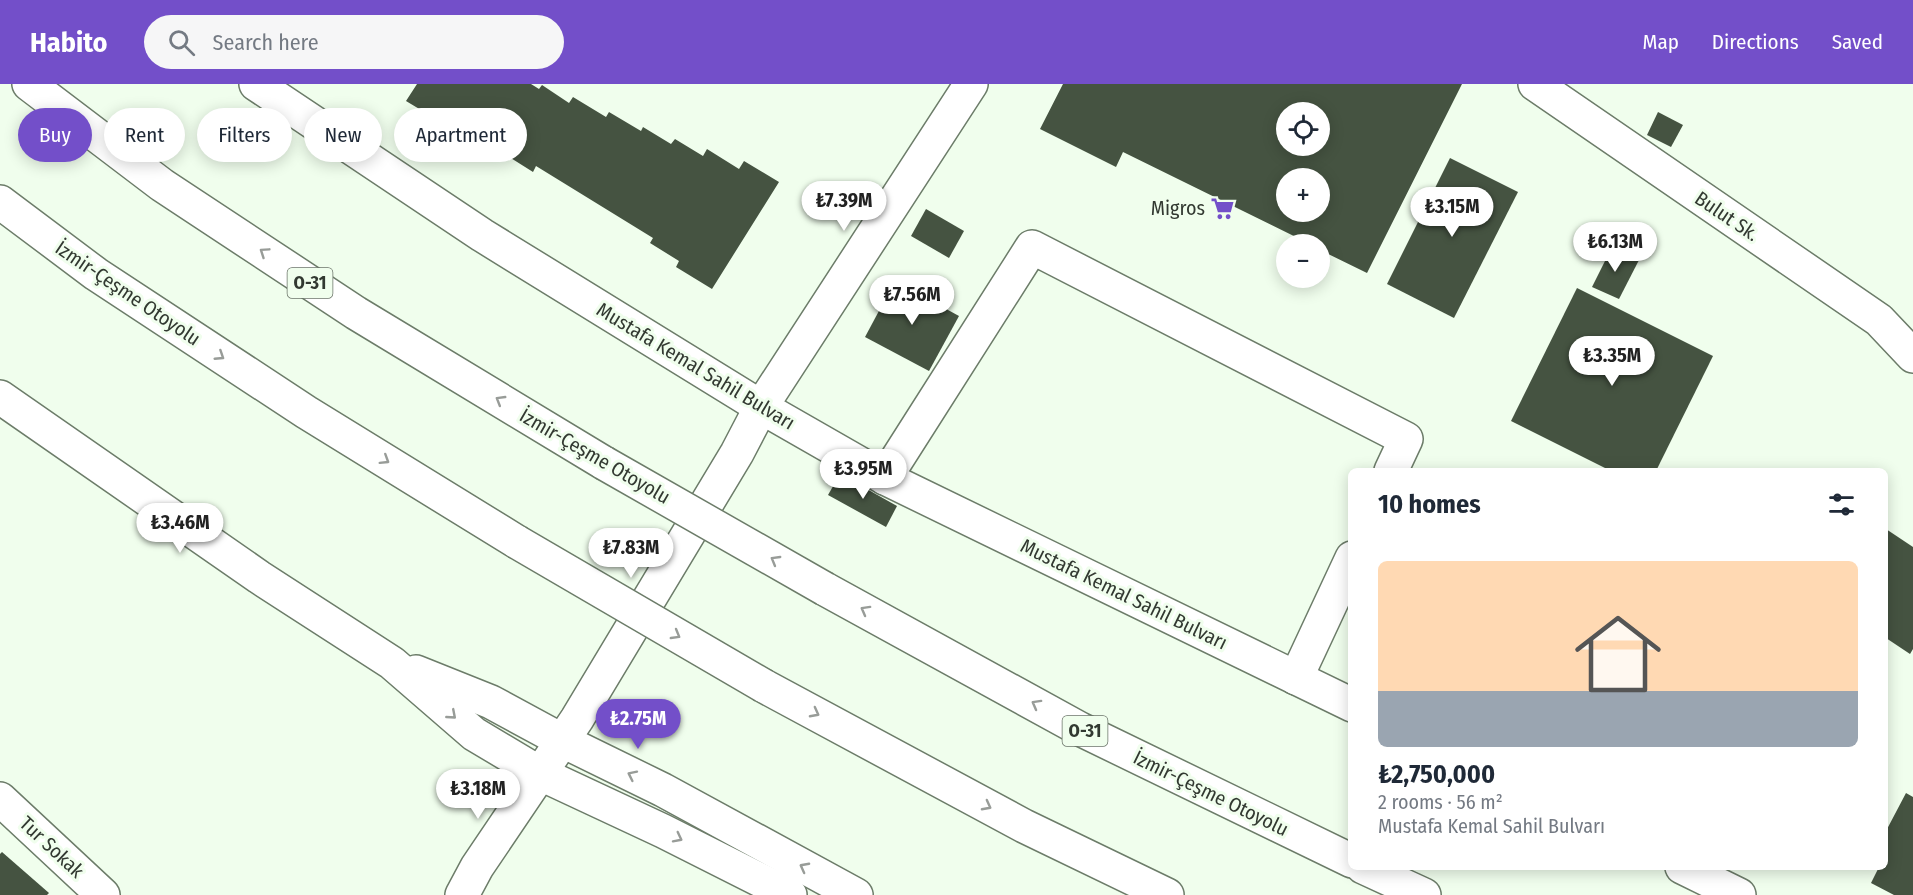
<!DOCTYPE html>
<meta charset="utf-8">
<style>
body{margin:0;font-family:"Fira Sans Condensed",sans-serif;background:#f6f6f7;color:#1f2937;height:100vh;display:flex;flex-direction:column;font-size:22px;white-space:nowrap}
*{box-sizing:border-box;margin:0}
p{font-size:20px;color:#747a83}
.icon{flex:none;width:33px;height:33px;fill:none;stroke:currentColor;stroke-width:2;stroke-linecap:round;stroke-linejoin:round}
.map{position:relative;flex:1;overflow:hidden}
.sheet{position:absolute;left:1348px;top:384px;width:540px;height:402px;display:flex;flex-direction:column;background:#fff;border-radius:9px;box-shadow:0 3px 15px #0003}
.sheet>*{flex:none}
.hud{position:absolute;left:18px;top:24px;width:570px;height:54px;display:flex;gap:12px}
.buttons{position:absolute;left:1276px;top:18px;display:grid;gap:12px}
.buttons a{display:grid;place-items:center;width:54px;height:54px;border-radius:50%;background:#fff;box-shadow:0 3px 15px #0003;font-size:30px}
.price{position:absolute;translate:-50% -51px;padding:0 14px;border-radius:21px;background:#fff;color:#222;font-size:20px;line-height:39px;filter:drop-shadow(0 2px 3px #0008)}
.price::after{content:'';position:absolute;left:50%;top:36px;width:18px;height:14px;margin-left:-9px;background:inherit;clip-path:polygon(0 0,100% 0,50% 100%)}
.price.active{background:#734fc9;color:#fff}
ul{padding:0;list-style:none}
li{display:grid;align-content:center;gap:12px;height:318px;padding:0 30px}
li span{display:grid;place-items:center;height:186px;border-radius:9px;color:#555}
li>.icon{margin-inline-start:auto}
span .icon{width:108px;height:108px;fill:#fffc;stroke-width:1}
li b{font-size:26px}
h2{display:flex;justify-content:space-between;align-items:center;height:72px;padding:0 30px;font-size:26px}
.pill{padding:0 21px;border-radius:27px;background:#fff;box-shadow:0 3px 15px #0003;font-size:21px;line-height:54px}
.pill.active{background:#734fc9;color:#fff}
header{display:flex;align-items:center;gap:36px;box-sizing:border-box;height:84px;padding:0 30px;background:#734fc9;color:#fff}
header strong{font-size:28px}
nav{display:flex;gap:33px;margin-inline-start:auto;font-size:21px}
.search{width:420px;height:54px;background:#f6f6f7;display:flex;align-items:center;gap:15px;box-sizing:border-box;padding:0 21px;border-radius:33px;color:#747a83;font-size:22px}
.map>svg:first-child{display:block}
.building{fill:#455341;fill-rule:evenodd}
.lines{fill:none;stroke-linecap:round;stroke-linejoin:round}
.minor-casing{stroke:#6c7c69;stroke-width:36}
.major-casing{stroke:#6c7c69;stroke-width:36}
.highway-casing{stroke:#6c7c69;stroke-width:36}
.minor{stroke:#fff;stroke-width:33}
.major{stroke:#fff;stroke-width:33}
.highway{stroke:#fff;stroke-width:33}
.highway-bridge-casing{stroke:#6c7c69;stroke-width:36;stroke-linecap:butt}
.highway-bridge{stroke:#fff;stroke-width:33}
.oneway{stroke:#989c98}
.labels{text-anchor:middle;stroke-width:6;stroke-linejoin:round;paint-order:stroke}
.shield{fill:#f0feed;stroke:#6b7469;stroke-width:1.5}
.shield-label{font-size:18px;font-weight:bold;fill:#323931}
.poi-label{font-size:20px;fill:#323931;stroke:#f0feed;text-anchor:end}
.street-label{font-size:20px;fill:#323931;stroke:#f0feed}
</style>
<header>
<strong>Habito</strong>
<div class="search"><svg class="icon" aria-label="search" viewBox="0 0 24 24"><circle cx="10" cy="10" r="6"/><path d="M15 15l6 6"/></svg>Search here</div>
<nav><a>Map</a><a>Directions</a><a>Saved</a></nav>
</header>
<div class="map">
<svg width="1913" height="811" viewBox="0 0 1913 811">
<rect width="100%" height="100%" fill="#f0feed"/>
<g class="building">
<polygon points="417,0 531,0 539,5 542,1 569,19 573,13 606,33 609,28 641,47 643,43 671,60 675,55 703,72 707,65 739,85 744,77 779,98 712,205 676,183 679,177 650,159 653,154 536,82 533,88 474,51 471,56 406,17"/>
<path d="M1063,0H1462L1367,189L1320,166V160H1310L1123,68L1116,83L1040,45ZM1287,28H1320V62H1287ZM1287,94H1320V128H1287Z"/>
<polygon points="1658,28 1683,41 1671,63 1647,51"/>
<polygon points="1450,74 1518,108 1454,234 1387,200"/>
<polygon points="926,125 964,147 949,174 911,152"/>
<polygon points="1612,163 1639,176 1619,215 1592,203"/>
<polygon points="895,197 959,232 929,287 865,253"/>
<polygon points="1577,204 1713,272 1656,387 1611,387 1511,337"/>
<polygon points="840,390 897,422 886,443 828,411"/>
<polygon points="1886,445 1913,463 1913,565 1910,570 1886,554"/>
<polygon points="1906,709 1913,713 1913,811 1894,811 1871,799 1879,783 1886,783 1886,747"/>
<polygon points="2,768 49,809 47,811 0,811 0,770"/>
</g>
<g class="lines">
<defs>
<g id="minor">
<polyline points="1535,0 1879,236 1913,272"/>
<polyline points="0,313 259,493 392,579 474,650 541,690 663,747 790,811"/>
<polyline points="885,394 1032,163 1406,355 1391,387"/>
<polyline points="416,588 491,618 563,657 663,706 856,811"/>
<polyline points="1296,594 1352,474"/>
<polyline points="0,715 103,811"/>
<polyline points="462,811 477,783 577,635 737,369 761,323 971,0"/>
</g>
<g id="major">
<polyline points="256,0 482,151 761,323 885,394 1352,621"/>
<polyline points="1682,783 1739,811"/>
</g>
<g id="highway">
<polyline points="29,0 162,101 356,229 604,379"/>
<polyline points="0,118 96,190 306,328 517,458"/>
<polyline points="825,505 1080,645 1352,777"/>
<polyline points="764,602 1024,742 1167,811"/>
<polyline points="1363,783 1424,811"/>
</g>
</defs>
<use href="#minor" class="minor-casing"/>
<use href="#major" class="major-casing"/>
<use href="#highway" class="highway-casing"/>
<use href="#minor" class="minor"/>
<use href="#major" class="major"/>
<use href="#highway" class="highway"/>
<defs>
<g id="highway-bridge">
<polyline points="604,379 825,505"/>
<polyline points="517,458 764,602"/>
</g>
</defs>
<use href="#highway-bridge" class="highway-bridge-casing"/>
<use href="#highway-bridge" class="highway-bridge"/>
</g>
<defs><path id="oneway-chevron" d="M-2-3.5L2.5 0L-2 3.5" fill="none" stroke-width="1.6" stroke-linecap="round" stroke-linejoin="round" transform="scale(1.5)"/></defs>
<g class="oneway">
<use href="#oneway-chevron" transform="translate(264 168) rotate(-146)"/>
<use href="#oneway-chevron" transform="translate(220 272) rotate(33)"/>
<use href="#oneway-chevron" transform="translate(500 316) rotate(-149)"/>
<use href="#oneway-chevron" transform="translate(385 376) rotate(32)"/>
<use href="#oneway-chevron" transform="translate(775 476) rotate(-150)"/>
<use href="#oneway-chevron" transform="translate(865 526) rotate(-151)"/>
<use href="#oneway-chevron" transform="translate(676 551) rotate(30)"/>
<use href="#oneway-chevron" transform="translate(1036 620) rotate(-151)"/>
<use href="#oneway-chevron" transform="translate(815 629) rotate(28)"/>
<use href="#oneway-chevron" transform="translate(452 631) rotate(41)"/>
<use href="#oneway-chevron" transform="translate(632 691) rotate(-154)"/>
<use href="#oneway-chevron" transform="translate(987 722) rotate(28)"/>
<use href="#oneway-chevron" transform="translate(678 754) rotate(27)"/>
<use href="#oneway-chevron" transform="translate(804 783) rotate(-152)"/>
</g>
<defs>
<symbol id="supermarket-bare" viewBox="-9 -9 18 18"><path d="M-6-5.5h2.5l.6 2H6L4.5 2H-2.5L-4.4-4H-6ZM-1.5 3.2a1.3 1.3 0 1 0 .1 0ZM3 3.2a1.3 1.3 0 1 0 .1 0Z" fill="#734fc9" stroke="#f0feed" stroke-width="2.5" paint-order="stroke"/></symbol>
</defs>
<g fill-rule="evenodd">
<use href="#supermarket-bare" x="1206" y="108" width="33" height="33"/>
</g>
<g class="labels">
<g class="shield">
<rect x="287.5" y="184" width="45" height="30" rx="4.5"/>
<rect x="1062.5" y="632" width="45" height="30" rx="4.5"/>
</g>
<g class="shield-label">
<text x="310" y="205">O-31</text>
<text x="1085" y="653">O-31</text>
</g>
<g class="poi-label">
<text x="1205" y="131">Migros</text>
</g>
<g class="street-label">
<text transform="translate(1727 132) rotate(34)" y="7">Bulut Sk.</text>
<text transform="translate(128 209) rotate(34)" y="7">İzmir-Çeşme Otoyolu</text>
<text transform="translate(696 282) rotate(31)" y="7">Mustafa Kemal Sahil Bulvarı</text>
<text transform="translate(595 372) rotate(30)" y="7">İzmir-Çeşme Otoyolu</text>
<text transform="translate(1124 510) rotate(26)" y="7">Mustafa Kemal Sahil Bulvarı</text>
<text transform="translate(1211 709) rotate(26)" y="7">İzmir-Çeşme Otoyolu</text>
<text transform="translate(52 763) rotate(43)" y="7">Tur Sokak</text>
</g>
</g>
</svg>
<div class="buttons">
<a><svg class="icon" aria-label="locate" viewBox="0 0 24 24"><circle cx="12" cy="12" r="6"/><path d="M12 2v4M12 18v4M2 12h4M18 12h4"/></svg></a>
<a>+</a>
<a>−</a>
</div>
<b class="price" style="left:844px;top:148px">₺7.39M</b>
<b class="price" style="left:1452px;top:154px">₺3.15M</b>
<b class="price" style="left:1615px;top:189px">₺6.13M</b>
<b class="price" style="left:912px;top:242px">₺7.56M</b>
<b class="price" style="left:1612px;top:303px">₺3.35M</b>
<b class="price" style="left:863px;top:416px">₺3.95M</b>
<b class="price" style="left:180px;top:470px">₺3.46M</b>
<b class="price" style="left:631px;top:495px">₺7.83M</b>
<b class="price active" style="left:638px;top:666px">₺2.75M</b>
<b class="price" style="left:478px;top:736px">₺3.18M</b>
<div class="hud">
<a class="pill active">Buy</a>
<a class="pill">Rent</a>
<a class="pill">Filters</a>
<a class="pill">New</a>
<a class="pill">Apartment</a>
</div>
<section class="sheet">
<h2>10 homes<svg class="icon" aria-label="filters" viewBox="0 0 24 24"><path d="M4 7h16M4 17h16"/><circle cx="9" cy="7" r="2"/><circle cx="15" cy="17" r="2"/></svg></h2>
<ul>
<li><span style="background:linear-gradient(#ffd9b3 70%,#9aa5b1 0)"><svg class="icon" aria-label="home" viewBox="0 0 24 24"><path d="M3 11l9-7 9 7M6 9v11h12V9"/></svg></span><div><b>₺2,750,000</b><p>2 rooms · 56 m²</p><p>Mustafa Kemal Sahil Bulvarı</p></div></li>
</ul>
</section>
</div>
